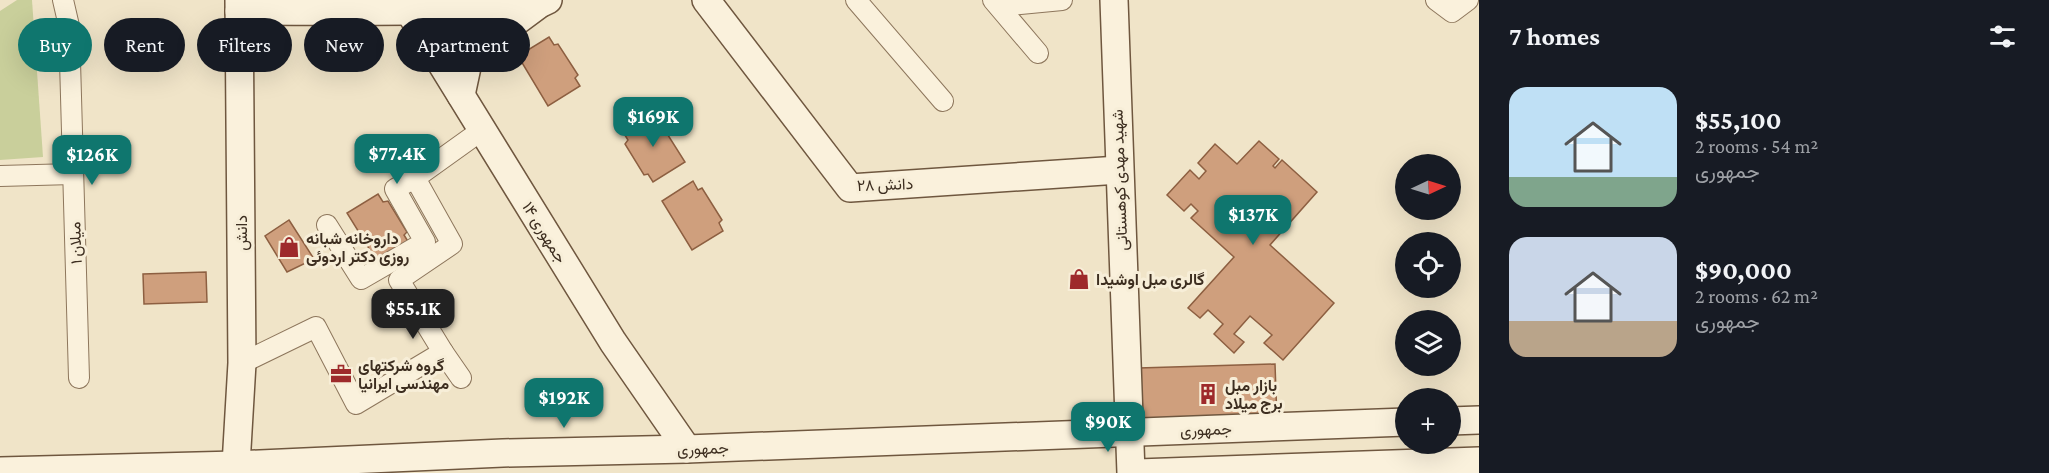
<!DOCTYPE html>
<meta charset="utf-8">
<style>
body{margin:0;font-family:"Crimson Pro",Vazirmatn,serif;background:#20242c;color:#f1f3f6;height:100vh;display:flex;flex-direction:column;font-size:22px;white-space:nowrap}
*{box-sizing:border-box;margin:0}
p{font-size:20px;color:#9ea1a6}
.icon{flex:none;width:33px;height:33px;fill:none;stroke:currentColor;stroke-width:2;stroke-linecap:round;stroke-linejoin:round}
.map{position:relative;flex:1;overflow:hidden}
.sheet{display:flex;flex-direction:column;background:#171b24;width:570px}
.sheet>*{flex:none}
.top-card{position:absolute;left:18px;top:18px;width:570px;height:54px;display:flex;gap:12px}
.needle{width:39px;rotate:86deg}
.fabs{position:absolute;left:1395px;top:154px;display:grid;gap:12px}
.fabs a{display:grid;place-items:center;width:66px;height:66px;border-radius:50%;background:#171b24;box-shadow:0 6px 24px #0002;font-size:30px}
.price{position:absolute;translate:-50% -51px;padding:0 14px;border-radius:12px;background:#0f766e;color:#fff;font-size:20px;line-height:39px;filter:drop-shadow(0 2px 3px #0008)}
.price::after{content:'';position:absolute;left:50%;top:36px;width:18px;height:14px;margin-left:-9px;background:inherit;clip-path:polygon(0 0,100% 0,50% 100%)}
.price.on{background:#222;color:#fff}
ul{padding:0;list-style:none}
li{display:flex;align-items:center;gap:18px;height:150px;padding:0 30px}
li span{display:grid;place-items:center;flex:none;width:168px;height:120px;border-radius:18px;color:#555}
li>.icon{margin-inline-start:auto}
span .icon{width:72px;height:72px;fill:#fffc;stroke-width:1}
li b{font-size:26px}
h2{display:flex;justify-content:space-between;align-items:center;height:72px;padding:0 30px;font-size:26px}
.pill{padding:0 21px;border-radius:27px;background:#171b24;box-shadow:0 6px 24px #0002;font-size:21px;line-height:54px}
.pill.on{background:#0f766e;color:#fff}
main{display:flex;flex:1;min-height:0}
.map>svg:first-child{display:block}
.green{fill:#c9cf9b}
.building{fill:#cf9f7d;stroke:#8d5f41;stroke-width:1.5}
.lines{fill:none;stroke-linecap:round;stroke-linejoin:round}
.street-casing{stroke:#8d765c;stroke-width:22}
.secondary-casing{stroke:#6f573f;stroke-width:30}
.street{stroke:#faf1dc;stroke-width:20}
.secondary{stroke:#faf1dc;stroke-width:27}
.labels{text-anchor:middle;stroke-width:6;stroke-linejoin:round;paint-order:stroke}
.street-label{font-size:16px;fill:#3d2e20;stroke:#f7eed8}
.poi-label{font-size:16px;font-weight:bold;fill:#3d2e20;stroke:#f7eed8;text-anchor:start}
</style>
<main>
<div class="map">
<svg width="1479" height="473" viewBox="0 0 1479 473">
<rect width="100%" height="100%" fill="#f0e4c8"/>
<polygon class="green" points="17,0 32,0 43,157 0,160 0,11"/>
<g class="building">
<polygon points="549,37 554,45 558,44 578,75 575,78 580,86 548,106 518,56"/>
<polygon points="654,113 685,162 653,182 648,174 644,175 625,144 628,140 623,132"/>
<polygon points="1259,141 1279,159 1273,166 1275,168 1282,160 1317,192 1270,245 1334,303 1283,360 1264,343 1272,335 1250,316 1234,334 1244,342 1234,353 1214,334 1223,324 1208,310 1200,318 1188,308 1234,257 1191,218 1198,211 1191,204 1184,211 1167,195 1190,170 1199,179 1206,171 1198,163 1215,144 1237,164"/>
<polygon points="693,181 698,190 702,188 722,220 719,223 723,231 692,250 662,201"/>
<polygon points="378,194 383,202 388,201 407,232 404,235 409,243 378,263 347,213"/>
<polygon points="289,220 314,259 287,272 265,236"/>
<polygon points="206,272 207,302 144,304 143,274"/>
<polygon points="1275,364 1277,420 1141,424 1139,368"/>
</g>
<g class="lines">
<defs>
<g id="street">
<polyline points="63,0 69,26 79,378"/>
<polyline points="856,0 943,101"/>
<polyline points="993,0 1038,53"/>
<polyline points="1436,0 1452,12 1468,0"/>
<polyline points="999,6 1062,0"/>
<polyline points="0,176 73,174"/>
<polyline points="327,225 361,279 425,242 395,189 415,178"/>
<polyline points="242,363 316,327 356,404 443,352"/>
<polyline points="461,378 443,352 399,280 452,244 415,178 482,130"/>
</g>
<g id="secondary">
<polyline points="239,0 242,363 236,465 240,473"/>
<polyline points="706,0 850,188 1119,170"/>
<polyline points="1114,0 1131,473"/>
<path d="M239,11C314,11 388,12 463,10C490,9 525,13 548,0"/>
<polyline points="409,11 613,342 687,449"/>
<polyline points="461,95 467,67 476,51 537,6"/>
<polyline points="1450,421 1479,420"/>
<polyline points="0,471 236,465 503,453 687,449 1406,422"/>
<polyline points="1138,473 1479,461"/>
</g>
</defs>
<use href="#street" class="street-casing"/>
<use href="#secondary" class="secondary-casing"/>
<use href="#street" class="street"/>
<use href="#secondary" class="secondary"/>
</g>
<defs>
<symbol id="shop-bare" viewBox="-9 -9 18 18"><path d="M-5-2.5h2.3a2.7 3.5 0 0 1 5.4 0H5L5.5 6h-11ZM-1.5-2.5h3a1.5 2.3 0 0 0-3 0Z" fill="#9e2a2b" stroke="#f7eed8" stroke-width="2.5" paint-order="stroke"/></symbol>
<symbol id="office-bare" viewBox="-9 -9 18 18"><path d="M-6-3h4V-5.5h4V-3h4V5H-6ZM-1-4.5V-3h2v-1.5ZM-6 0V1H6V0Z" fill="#9e2a2b" stroke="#f7eed8" stroke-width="2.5" paint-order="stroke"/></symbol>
<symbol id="building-bare" viewBox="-9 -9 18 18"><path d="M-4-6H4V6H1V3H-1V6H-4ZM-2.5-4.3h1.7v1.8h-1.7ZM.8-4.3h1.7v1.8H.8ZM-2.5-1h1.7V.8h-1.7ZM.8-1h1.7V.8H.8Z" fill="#9e2a2b" stroke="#f7eed8" stroke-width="2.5" paint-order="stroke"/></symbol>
</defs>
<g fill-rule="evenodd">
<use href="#shop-bare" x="274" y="232" width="30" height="30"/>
<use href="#shop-bare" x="1064" y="264" width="30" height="30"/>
<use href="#office-bare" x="326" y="359" width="30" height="30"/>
<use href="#building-bare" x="1193" y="379" width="30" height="30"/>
</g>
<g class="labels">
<g class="street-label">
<text transform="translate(1119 180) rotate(-92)" y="6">شهید مهدی کوهستانی</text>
<text transform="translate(885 184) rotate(-2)" y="6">دانش ۲۸</text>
<text transform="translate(545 232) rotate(58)" y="6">جمهوری ۱۴</text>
<text transform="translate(241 233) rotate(-90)" y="6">دانش</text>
<text transform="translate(75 243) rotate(-92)" y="6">میلان ۱</text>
<text transform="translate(1206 429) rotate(-2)" y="6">جمهوری</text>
<text transform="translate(703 448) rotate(-2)" y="6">جمهوری</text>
</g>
<g class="poi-label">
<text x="306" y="244">داروخانه شبانه<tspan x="306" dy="18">روزی دکتر اردوئی</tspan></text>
<text x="1096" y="285">گالری مبل اوشیدا</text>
<text x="358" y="371">گروه شرکتهای<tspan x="358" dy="18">مهندسی ایرانیا</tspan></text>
<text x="1225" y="391">بازار مبل<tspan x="1225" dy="18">برج میلاد</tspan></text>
</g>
</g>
</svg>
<div class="fabs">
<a><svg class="needle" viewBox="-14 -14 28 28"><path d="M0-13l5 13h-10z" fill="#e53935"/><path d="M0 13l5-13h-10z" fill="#9ea1a6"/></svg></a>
<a><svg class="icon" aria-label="locate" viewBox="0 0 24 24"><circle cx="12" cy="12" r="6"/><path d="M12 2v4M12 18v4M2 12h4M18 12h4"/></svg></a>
<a><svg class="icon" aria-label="layers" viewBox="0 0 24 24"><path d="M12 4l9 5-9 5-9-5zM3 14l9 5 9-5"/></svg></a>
<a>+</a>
</div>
<b class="price" style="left:653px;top:148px">$169K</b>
<b class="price" style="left:397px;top:185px">$77.4K</b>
<b class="price" style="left:92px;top:186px">$126K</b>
<b class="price" style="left:1253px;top:246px">$137K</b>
<b class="price on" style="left:413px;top:340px">$55.1K</b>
<b class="price" style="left:564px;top:429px">$192K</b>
<b class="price" style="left:1108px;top:453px">$90K</b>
<div class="top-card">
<a class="pill on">Buy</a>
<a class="pill">Rent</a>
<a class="pill">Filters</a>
<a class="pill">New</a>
<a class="pill">Apartment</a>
</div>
</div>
<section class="sheet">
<h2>7 homes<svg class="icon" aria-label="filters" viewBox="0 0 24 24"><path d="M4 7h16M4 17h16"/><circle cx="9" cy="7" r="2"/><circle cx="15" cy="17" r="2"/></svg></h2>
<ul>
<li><span style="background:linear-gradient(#bfe0f5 75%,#7fa58c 0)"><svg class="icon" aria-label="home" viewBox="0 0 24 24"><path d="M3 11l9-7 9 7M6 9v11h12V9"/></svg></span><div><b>$55,100</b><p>2 rooms · 54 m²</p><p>جمهوری</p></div></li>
<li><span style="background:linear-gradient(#c9d6e8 70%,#b9a48a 0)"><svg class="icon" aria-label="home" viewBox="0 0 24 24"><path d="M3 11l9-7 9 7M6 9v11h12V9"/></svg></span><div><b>$90,000</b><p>2 rooms · 62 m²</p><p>جمهوری</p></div></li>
</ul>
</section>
</main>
